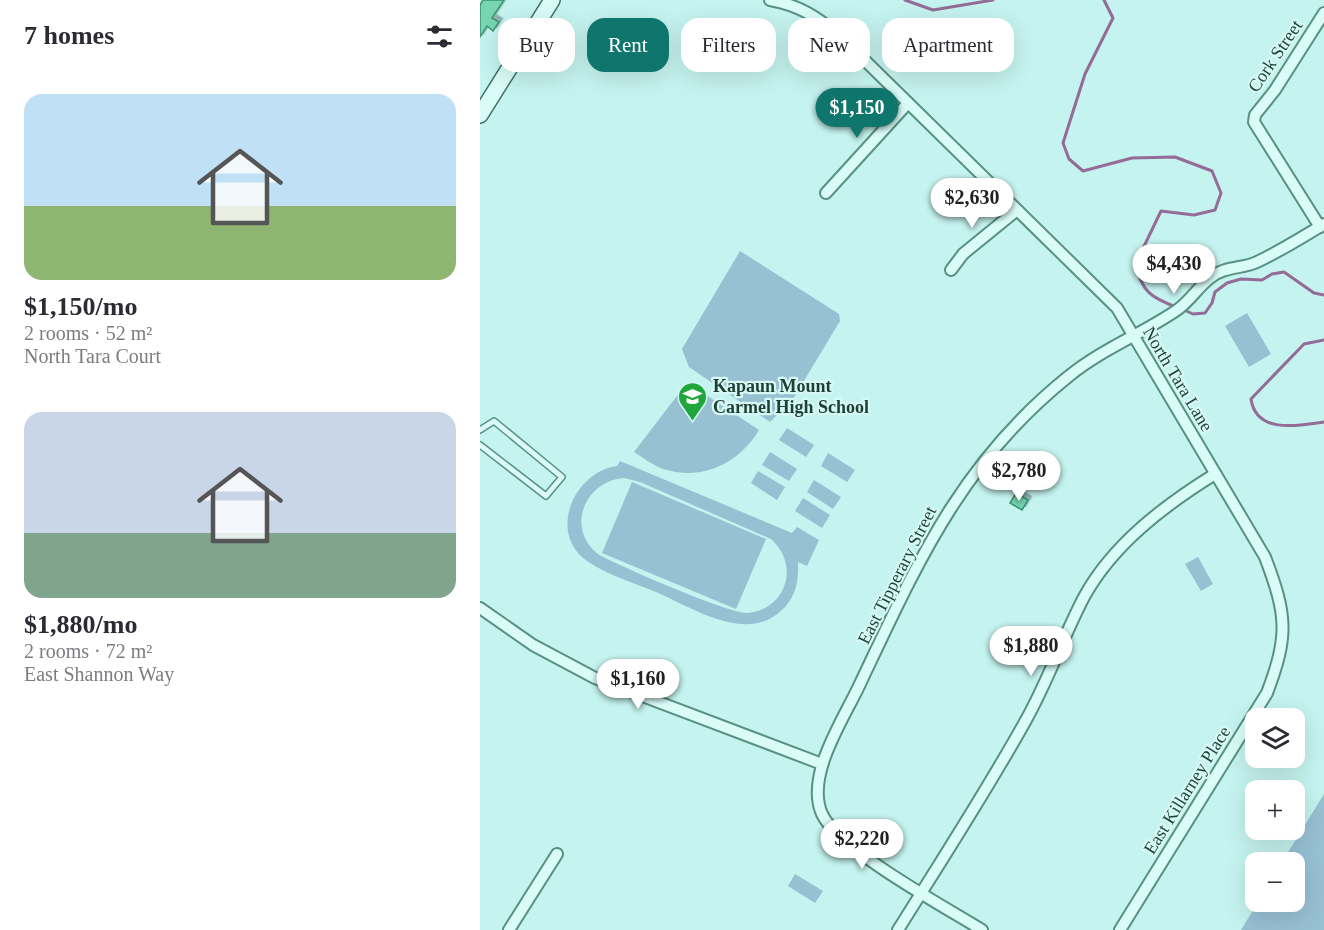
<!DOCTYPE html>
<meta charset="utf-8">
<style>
body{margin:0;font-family:"Times New Roman",serif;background:#f7f7f7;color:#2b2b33;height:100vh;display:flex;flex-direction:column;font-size:22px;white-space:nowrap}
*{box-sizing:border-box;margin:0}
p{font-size:20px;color:#7c7c81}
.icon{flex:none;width:33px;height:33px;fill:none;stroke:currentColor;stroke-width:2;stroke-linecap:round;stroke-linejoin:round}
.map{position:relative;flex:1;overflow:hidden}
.drawer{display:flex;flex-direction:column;background:#fff;width:480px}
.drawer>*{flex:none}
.guide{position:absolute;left:18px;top:18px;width:570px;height:54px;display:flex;gap:12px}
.controls{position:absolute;left:765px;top:708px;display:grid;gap:12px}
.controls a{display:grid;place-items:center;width:60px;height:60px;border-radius:12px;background:#fff;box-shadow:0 6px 24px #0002;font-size:30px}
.price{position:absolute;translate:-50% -51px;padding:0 14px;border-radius:21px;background:#fff;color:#222;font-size:20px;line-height:39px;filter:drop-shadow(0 2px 3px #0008)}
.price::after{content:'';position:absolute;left:50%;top:36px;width:18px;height:14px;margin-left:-9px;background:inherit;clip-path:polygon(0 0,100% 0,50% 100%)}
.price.selected{background:#0f766e;color:#fff}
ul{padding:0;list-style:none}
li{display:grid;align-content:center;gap:12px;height:318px;padding:0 24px}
li span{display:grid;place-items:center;height:186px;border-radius:18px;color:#555}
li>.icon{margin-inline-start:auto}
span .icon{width:108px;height:108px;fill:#fffc;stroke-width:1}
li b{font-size:26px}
h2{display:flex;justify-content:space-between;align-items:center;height:72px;padding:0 24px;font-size:26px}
.pill{padding:0 21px;border-radius:18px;background:#fff;box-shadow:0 6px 24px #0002;font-size:21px;line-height:54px}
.pill.selected{background:#0f766e;color:#fff}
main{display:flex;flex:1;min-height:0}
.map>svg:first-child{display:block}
.green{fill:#97c0d3;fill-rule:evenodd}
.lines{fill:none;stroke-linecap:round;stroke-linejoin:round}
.stream{stroke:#946c96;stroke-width:3}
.building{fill:#77d5b1;stroke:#3b9370;stroke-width:1.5;filter:url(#shadow)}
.service-casing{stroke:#589182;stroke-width:8}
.minor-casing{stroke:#589182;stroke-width:14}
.secondary-casing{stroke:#3b7262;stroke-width:18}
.service{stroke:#dafcf9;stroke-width:5}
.minor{stroke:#dafcf9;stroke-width:10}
.secondary{stroke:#dafcf9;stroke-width:15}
.labels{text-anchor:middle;stroke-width:4.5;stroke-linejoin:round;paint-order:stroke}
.street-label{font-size:18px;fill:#1e3f35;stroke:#d6f9f6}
.poi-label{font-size:18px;font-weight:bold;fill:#1e3f35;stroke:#d6f9f6;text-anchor:start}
</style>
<main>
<section class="drawer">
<h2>7 homes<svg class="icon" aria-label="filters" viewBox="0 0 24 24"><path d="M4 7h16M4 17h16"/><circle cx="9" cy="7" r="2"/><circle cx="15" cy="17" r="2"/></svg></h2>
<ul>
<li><span style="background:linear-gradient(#bfe0f5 60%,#8fb573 0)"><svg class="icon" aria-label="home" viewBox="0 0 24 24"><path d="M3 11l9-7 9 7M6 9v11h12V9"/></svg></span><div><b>$1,150/mo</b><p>2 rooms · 52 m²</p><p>North Tara Court</p></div></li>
<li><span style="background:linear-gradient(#c9d6e8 65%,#7fa58c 0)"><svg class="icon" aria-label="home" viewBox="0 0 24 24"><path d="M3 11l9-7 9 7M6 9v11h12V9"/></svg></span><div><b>$1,880/mo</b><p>2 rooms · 72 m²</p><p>East Shannon Way</p></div></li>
</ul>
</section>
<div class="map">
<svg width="844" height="930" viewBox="0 0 844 930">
<defs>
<filter id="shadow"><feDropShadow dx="3.5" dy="-3.5" stdDeviation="0" flood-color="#0004"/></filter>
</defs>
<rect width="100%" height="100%" fill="#c5f3ef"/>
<g class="green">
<polygon points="260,251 359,314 360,321 313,399 290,422 209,367 202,349"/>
<polygon points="767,313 791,354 769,367 745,326"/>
<path d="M214,387L279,430C261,461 224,481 187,470C175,467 165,459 154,452L203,388Z"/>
<polygon points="307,428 334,445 326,457 299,440"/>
<polygon points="290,452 317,469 309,481 282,465"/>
<polygon points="348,453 375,470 367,482 341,466"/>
<path d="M140,461L312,533L317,527L339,540L327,566L318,562C319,580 316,596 303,609C268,645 213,608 176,592C152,582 121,573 102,557C69,527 97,471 137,466ZM144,478L160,482L291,539C303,550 309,564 306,580C302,599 286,612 267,613C250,614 136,565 118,554C85,528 105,481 144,478Z"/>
<polygon points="278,471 305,487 297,500 271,483"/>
<polygon points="334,480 361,497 353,509 327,492"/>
<polygon points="152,482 286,539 256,609 122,553"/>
<polygon points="323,498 350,515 342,528 315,511"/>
<polygon points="718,557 733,584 721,591 705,564"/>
<polygon points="844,794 844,930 761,930 778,902 814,902 814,862 802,862"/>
<polygon points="315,874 343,891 335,903 308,886"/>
</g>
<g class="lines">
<g class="stream">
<polyline points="425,0 453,10 513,0"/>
<path d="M624,0L633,18L605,74L583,143L589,159L603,171L652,158L695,157L732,171L741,193L735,210L714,215L681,211L655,265C663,292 670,297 696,307"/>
<polyline points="702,309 713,314 725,313 732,303 735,292 747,283 761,279 782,280 792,274 804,272 834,293 844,295"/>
<path d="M844,340L824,344L771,399C776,434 818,426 844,422"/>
</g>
</g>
<g class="building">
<polygon points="3,0 24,0 12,18 19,22 13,31 7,26 0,37 0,5"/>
<polygon points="536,493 548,500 542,510 530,503"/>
</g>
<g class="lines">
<defs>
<polyline id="service" points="0,430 14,421 82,477 66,496 0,445"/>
<g id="minor">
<path d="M290,0C319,5 337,17 359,35L637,308L785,557C807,615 809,635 787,693L640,930"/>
<polyline points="346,193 428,103"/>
<polyline points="840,227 774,122 775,115 795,90 844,13"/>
<polyline points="471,270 483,254 537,210"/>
<polyline points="0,608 53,645 115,678 342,764"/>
<polyline points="29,930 77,854"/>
<path d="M418,930C461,861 506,792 546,720C568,681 583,637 604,597C633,544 685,505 735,474"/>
<path d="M502,930C465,907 358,849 342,814C325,776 363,720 379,686C437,564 480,463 589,376C622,349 662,334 697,310C710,301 718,287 730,278C744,266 762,269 777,262C800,251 823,237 844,224"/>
</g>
<polyline id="secondary" points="0,115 72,0"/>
</defs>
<use href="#service" class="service-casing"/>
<use href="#minor" class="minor-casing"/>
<use href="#secondary" class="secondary-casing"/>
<use href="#service" class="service"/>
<use href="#minor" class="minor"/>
<use href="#secondary" class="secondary"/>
</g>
<defs>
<symbol id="school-pin" viewBox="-11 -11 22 30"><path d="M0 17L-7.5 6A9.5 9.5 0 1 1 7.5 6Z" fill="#21a63b" stroke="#d6f9f6"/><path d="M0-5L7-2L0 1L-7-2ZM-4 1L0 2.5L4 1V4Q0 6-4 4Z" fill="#fff"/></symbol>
</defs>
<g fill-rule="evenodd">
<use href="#school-pin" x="196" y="380" width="33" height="45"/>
</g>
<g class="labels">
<g class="street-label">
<text transform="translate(795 56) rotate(-56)" y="6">Cork Street</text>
<text transform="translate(698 379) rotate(59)" y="6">North Tara Lane</text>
<text transform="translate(417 575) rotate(-63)" y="6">East Tipperary Street</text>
<text transform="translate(707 790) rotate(-58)" y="6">East Killarney Place</text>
</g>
<g class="poi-label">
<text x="233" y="392">Kapaun Mount<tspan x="233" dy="21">Carmel High School</tspan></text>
</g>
</g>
</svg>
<div class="controls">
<a><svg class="icon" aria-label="layers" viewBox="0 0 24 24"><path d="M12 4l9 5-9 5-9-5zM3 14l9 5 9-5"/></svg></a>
<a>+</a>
<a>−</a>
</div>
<b class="price selected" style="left:377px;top:139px">$1,150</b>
<b class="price" style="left:492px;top:229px">$2,630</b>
<b class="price" style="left:694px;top:295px">$4,430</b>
<b class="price" style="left:539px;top:502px">$2,780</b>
<b class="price" style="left:551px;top:677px">$1,880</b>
<b class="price" style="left:158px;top:710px">$1,160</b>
<b class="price" style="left:382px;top:870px">$2,220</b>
<div class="guide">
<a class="pill">Buy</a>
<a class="pill selected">Rent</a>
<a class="pill">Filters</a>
<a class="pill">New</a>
<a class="pill">Apartment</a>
</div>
</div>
</main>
